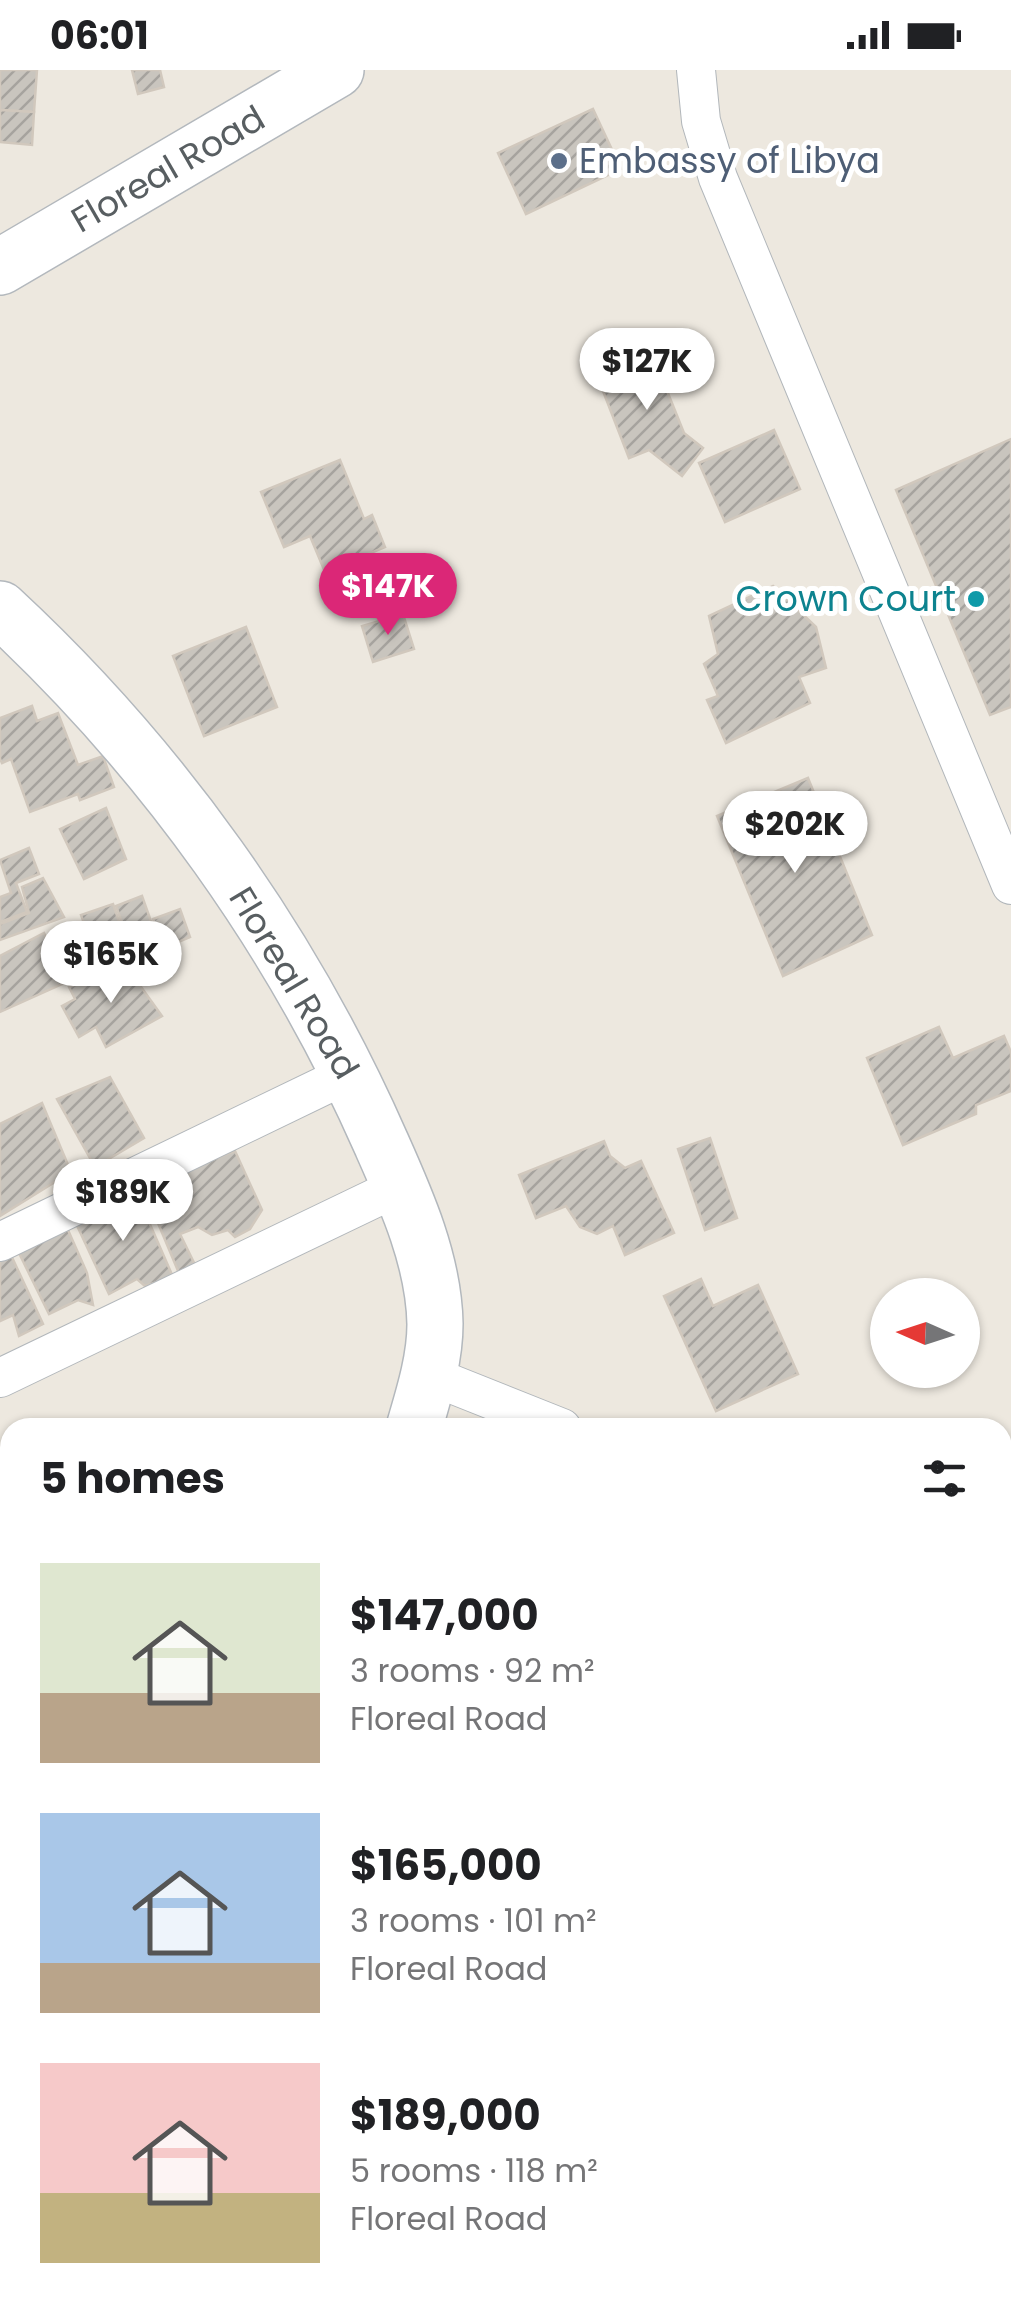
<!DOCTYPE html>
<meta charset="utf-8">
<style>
body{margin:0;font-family:Poppins,sans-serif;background:#f2f2f2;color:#202124;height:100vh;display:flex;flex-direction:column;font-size:38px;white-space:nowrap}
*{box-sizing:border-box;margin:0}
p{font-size:32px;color:#757577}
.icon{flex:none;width:55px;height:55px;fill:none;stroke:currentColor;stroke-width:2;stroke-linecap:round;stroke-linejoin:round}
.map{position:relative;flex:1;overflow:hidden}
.details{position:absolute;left:0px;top:1348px;width:1012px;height:892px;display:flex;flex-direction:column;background:#fff;border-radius:30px 30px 0 0;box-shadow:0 2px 8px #0004}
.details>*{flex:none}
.needle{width:65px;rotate:273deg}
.fabs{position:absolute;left:870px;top:1208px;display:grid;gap:20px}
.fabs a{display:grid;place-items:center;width:110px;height:110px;border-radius:50%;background:#fff;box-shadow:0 2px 8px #0004;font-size:50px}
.price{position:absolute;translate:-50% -85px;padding:0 22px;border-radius:35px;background:#fff;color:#222;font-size:32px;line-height:65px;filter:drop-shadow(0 2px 5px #0008)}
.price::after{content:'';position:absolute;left:50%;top:60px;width:30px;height:22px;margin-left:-15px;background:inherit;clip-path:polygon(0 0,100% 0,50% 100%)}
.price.active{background:#db2777;color:#fff}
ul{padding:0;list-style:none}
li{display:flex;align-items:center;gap:30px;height:250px;padding:0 40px}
li span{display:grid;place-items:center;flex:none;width:280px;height:200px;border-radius:0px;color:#555}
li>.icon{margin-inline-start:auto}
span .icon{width:120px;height:120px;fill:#fffc;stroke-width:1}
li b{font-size:42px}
h2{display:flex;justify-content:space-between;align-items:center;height:120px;padding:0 40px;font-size:42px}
.status{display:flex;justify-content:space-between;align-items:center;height:70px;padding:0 50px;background:#fff;direction:ltr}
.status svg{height:28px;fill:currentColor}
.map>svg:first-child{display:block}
.building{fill:url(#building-hatch);stroke:#d1c8bd;stroke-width:2.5}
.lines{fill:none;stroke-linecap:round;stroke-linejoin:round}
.lane-casing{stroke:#b2b7bb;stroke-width:22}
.street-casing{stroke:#b2b7bb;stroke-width:40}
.secondary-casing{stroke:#b3b8bd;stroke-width:58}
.lane{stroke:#fff;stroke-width:20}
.street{stroke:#fff;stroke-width:38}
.secondary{stroke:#fff;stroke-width:55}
.service-dot{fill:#5c6f8a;stroke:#fff;stroke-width:4}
.culture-dot{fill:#0f9aa8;stroke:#fff;stroke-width:4}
.labels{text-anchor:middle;stroke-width:10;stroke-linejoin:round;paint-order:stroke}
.service-label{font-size:35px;fill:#4e5e75;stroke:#fff;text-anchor:start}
.street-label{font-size:35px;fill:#585e61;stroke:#fff}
.culture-label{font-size:35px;fill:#0d838f;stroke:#fff;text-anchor:end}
</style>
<div class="status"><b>06:01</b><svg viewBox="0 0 49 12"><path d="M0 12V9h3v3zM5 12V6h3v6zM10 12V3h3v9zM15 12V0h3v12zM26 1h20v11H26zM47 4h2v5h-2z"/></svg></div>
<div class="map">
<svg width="1011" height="2239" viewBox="0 0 1011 2239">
<defs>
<pattern id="building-hatch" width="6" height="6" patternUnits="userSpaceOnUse" patternTransform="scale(2.5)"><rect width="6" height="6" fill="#c9c5be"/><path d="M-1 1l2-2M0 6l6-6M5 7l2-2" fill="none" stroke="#a6a39e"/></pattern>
</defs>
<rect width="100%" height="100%" fill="#ede8df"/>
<g class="building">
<polygon points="0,0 37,0 34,42 0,40"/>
<polygon points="132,0 160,0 164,17 138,24"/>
<polygon points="593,39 621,99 526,144 498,83"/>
<polygon points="0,40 34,42 32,75 0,72"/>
<polygon points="651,281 684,363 703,378 682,406 649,380 629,388 596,303"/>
<polygon points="774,360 800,419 725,452 699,393"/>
<polygon points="1011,369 1011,637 990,645 896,420"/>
<polygon points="340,390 364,449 372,445 385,477 325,502 310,466 284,477 261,422"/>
<polygon points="773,516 816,557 826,598 799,607 810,633 726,673 707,630 718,626 704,594 718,584 709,546"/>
<polygon points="403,544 414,579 373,592 362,556"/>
<polygon points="246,557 277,637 204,666 173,586"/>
<polygon points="32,636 37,651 58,643 78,695 103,686 114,717 80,730 78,724 30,742 11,689 2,693 0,689 0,648"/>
<polygon points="808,708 872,865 783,906 717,746"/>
<polygon points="106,738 126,789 84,809 60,759"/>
<polygon points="29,778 39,804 16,813 27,842 0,852 0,827 11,823 0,790"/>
<polygon points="43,808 64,847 0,870 0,854 29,843 22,817"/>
<polygon points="142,826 164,888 138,898 116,836"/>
<polygon points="113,834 135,897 128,894 102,903 81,845"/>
<polygon points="180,839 190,867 164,878 153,849"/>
<polygon points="44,863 69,911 0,942 0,886"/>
<polygon points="126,896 162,946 106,977 96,957 79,967 62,936 75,929 69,917"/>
<polygon points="939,957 953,988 1004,966 1011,982 1011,1021 976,1035 976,1044 903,1075 867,988"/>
<polygon points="110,1007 144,1068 95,1097 57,1029"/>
<polygon points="42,1033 71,1102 0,1146 0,1054"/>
<polygon points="710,1068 737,1148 705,1160 678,1079"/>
<polygon points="604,1071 610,1086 625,1098 641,1091 674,1163 625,1185 613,1156 597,1164 580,1157 566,1136 536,1148 519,1105"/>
<polygon points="235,1081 262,1140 250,1159 235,1167 228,1160 212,1165 198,1157 180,1164 199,1203 181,1208 145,1122 183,1101"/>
<polygon points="135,1120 173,1207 145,1216 137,1209 109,1224 74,1149"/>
<polygon points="68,1160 87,1203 93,1235 78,1230 49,1244 17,1179"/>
<polygon points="10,1183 43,1254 19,1266 13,1245 0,1251 0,1188"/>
<polygon points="701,1209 713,1236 758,1215 798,1304 716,1341 664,1226"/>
<polygon points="0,1486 10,1502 10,1580 0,1564"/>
<polygon points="1002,1728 1011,1739 1011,1869 1002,1858"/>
<polygon points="0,1799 10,1799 10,1845 0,1844"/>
<polygon points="10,2032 10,2135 0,2139 0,2036"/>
<polygon points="570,2230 601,2230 605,2239 551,2239"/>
<polygon points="782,2230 867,2230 870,2239 760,2239"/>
</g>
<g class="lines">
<defs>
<g id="lane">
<polyline points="0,1467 10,1457"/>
<polyline points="0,1617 10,1626"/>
<polyline points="0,2209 10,2204"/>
</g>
<g id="street">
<polyline points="696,0 701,51 718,108 1011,815"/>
<polyline points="0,1172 350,1003"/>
<polyline points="429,1305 562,1358"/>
<polyline points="0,1308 400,1116"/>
<polyline points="1002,1992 1002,2002"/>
<polyline points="321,2230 325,2239"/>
<polyline points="952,2239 953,2230"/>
</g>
<g id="secondary">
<polyline points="0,197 336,0"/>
<path d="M0,539C162,689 292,871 381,1073C406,1129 434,1191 435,1254C435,1289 424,1324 414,1358"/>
<polyline points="0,1724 10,1717"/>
</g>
</defs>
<use href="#lane" class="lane-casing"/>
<use href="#street" class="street-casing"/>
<use href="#secondary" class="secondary-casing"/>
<use href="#lane" class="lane"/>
<use href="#street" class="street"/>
<use href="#secondary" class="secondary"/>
</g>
<circle class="service-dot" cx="559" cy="91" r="10"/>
<circle class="culture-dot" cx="976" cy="529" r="10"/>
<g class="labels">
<g class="service-label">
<text x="579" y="103">Embassy of Libya</text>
</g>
<g class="street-label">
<text transform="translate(168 99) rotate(-30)" y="12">Floreal Road</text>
<text transform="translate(294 913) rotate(59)" y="12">Floreal Road</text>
</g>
<g class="culture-label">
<text x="956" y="541">Crown Court</text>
</g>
</g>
</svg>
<div class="fabs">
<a><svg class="needle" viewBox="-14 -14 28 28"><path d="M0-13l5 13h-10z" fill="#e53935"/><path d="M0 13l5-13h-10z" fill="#757577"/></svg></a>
</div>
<b class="price" style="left:647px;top:343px">$127K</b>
<b class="price active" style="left:388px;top:568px">$147K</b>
<b class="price" style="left:795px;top:806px">$202K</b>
<b class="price" style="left:111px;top:936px">$165K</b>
<b class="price" style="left:123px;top:1174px">$189K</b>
<section class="details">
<h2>5 homes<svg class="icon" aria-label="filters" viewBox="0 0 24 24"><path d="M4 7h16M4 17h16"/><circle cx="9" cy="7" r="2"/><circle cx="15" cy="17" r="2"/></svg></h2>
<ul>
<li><span style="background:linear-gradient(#dfe7d0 65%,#b9a48a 0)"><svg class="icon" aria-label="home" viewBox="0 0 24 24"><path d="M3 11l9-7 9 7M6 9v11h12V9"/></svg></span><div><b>$147,000</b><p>3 rooms · 92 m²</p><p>Floreal Road</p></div></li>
<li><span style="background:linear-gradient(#a9c7e8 75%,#b9a48a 0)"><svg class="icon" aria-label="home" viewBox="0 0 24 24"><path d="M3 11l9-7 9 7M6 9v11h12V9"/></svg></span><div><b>$165,000</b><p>3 rooms · 101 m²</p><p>Floreal Road</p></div></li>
<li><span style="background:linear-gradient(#f6c9c9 65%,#c2b280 0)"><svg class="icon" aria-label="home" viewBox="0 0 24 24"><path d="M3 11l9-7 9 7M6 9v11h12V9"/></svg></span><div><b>$189,000</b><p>5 rooms · 118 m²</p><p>Floreal Road</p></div></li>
</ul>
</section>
</div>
